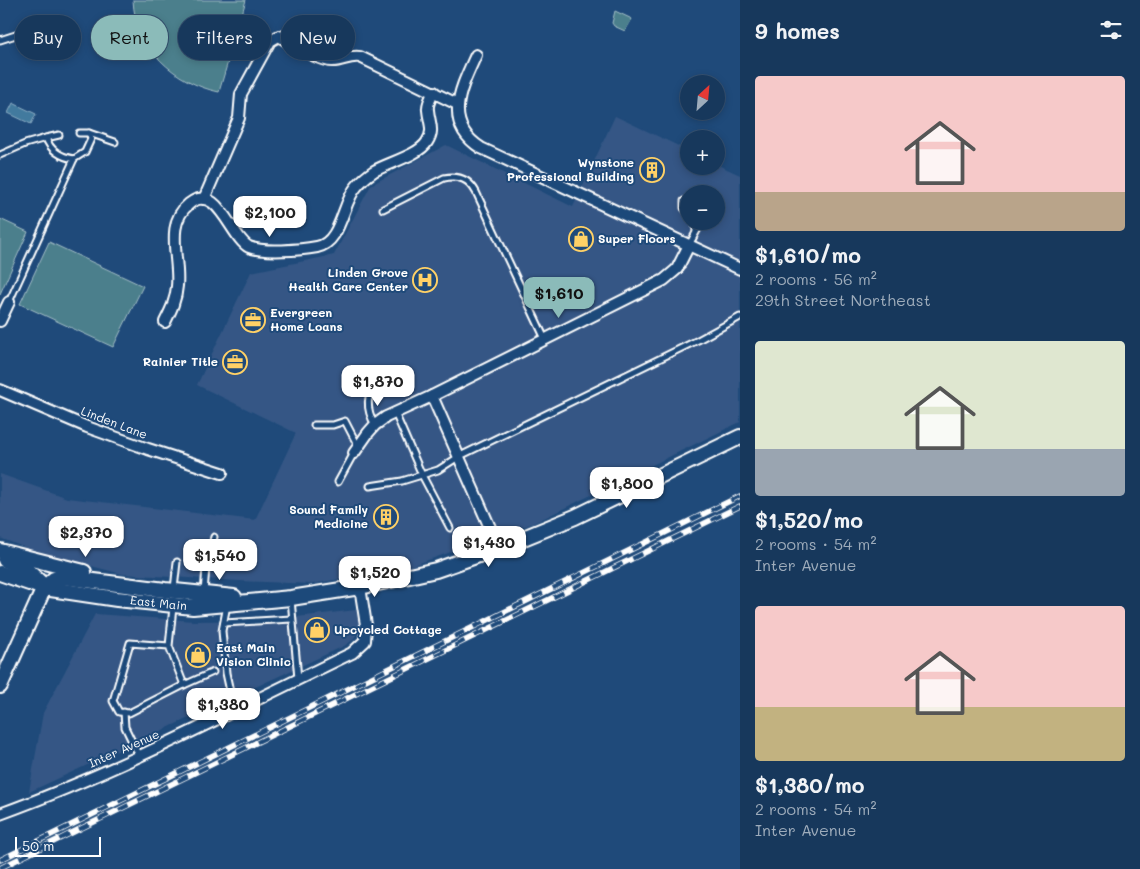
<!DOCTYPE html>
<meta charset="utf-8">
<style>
body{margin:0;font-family:Mali,sans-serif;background:#203f62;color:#f1f3f6;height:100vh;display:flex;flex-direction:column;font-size:19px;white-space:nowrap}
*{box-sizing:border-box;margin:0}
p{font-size:16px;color:#9eacbb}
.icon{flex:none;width:28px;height:28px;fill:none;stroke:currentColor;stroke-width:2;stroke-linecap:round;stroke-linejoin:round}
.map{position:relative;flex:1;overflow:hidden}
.panel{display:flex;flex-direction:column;background:#17385c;width:400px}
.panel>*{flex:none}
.banner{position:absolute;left:15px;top:15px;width:475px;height:45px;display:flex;gap:10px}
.needle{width:32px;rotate:26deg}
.controls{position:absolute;left:680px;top:75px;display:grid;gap:10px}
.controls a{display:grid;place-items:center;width:45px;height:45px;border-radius:50%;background:#17385c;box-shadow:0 2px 8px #0003,0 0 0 1px #365272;font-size:25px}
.scale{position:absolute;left:15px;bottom:12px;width:86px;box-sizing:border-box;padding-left:5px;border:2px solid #fff;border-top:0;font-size:14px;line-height:18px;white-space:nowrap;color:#fff;-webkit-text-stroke:4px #1f4a7a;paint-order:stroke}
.price{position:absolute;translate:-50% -42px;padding:0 11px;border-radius:10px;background:#fff;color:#222;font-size:16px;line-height:32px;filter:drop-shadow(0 1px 2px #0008)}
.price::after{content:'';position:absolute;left:50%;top:30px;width:15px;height:11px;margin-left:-8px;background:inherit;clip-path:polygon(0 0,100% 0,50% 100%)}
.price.active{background:#8bbbb9;color:#111}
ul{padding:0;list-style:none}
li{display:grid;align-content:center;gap:10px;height:265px;padding:0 15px}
li span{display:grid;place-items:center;height:155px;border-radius:5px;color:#555}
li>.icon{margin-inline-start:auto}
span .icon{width:90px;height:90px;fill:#fffc;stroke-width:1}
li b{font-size:21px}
h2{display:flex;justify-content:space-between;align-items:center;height:60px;padding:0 15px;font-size:21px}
.pill{padding:0 18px;border-radius:22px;background:#17385c;box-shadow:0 2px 8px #0003,0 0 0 1px #365272;font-size:18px;line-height:45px}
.pill.active{background:#8bbbb9;color:#111}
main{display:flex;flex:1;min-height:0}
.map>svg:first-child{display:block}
.built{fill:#355785;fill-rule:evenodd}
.green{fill:#4b7f8c;stroke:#a5bfc6}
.water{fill:#437a9e;stroke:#8eafc5}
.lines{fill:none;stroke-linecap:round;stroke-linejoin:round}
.service-casing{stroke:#fff;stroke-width:9}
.minor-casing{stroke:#fff;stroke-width:14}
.secondary-casing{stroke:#fff;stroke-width:18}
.service{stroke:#1f4a7a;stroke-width:5}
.minor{stroke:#1f4a7a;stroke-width:10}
.secondary{stroke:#1f4a7a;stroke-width:14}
.rail-casing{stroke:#fff;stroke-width:5.5}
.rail{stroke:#1f4a7a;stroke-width:4;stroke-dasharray:11;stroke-linecap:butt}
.labels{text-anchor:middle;stroke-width:4;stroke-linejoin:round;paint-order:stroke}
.poi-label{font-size:12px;font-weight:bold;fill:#fff;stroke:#1f4a7a;text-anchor:end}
.street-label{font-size:12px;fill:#fff;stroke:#1f4a7a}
</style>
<main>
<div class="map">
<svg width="740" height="869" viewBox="0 0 740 869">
<rect width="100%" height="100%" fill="#1f4a7a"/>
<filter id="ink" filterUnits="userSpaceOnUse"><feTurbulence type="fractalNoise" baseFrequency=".02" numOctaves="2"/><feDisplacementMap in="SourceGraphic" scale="10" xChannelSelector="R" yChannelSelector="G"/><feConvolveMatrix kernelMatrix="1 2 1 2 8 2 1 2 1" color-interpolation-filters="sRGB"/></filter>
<g filter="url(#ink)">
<g class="built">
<path d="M615,116L689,151V166H716V164L740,175V422L534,523L408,567L312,584L239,581L122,574L34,551L0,538V474L67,498L255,520L296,433L197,385L251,272L334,255L371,185L446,145L573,207ZM689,194H716V221H689Z"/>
<polygon points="356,610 358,614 358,631 353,640 344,646 29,792 43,713 95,614 194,621 272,620"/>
</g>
<g class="green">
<path d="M133,0H246L219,92C175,83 135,47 133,0Z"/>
<polygon points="615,11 632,19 625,31 614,26 612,23"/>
<polygon points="0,219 28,232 0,294"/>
<polygon points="49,242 143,286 113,347 20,304"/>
</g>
<polygon class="water" points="13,103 36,114 31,124 8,113"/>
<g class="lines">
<defs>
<g id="service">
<polyline points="0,40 25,32"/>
<polyline points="89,133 115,142"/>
<path d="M59,135L46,138C50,150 61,157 74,159"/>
<polyline points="0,155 25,144 46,138"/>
<polyline points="684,201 684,208 689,213"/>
<path d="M383,209L444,178C459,175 469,179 476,192L545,339"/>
<polyline points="716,217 717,216"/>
<polyline points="695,221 696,231"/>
<polyline points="689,245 699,227 712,221"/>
<polyline points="9,302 74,159 85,152 91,139 89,133 79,133"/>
<polyline points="395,413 422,475 450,528"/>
<polyline points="314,425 333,425 345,421 358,446"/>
<path d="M375,425C366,410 365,392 379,381"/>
<polyline points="338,482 354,453"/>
<polyline points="370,486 402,481 438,470 460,456 698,340 740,317"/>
<polyline points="174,589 177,562"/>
<polyline points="204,593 206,567 214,537"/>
<polyline points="291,599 298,679"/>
<polyline points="227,605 222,631 226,673 234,710"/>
<polyline points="224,623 292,619"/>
<polyline points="169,646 130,643 113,701 119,712 129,713 184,685 169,646 173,607"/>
<polyline points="184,685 213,672"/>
<polyline points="124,712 125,727 139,756"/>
</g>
<g id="minor">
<path d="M476,55C461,88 442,123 481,148L740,269"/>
<path d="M204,199L239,118L241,94L270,41L279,36C290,43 321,62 333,61C343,61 350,55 360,57L457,104"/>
<polyline points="0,321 9,302"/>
<path d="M165,322C171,310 176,300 177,286C180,259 164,224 189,204C217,181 231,238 249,247C263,253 301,250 317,247C342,242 342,202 357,186C362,180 368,175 374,171C388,163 419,155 427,142C435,130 429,123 428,110C427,104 431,97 434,92"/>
<polyline points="0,390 87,427 148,449 222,473"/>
<polyline points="432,396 499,548"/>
<polyline points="354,453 368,433 375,425 386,417 432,396 664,280 677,269 689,245"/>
<path d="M0,814C122,770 236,709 352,653L365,641L366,625L360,587"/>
</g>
<g id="secondary">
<polyline points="0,551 84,572"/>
<polyline points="5,560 28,571 43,585"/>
<path id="s1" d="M0,573L44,588L117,599L193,607L291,598L360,587L436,570L499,548L575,517L740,437"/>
<polyline points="0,686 44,588 54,579 62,577 165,590 234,597"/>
</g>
</defs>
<use href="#service" class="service-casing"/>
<use href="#minor" class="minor-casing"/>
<use href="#secondary" class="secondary-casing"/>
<use href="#service" class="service"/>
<use href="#minor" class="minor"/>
<use href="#secondary" class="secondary"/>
<defs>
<g id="rail">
<polyline points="0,860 740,496"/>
<polyline points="0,868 740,506"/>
</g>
</defs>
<use href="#rail" class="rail-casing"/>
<use href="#rail" class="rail"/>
</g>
</g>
<defs>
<symbol id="building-ring" viewBox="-11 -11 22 22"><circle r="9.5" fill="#1f4a7a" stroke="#ffd166" stroke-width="1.5"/><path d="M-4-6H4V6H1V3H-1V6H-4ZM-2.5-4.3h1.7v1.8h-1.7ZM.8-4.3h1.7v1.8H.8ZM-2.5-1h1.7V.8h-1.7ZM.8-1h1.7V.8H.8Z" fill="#ffd166"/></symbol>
<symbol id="shop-ring" viewBox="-11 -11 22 22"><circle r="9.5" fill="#1f4a7a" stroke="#ffd166" stroke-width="1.5"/><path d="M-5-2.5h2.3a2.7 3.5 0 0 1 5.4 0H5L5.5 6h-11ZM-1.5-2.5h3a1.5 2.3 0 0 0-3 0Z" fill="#ffd166"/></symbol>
<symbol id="hospital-ring" viewBox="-11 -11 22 22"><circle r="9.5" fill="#1f4a7a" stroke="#ffd166" stroke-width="1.5"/><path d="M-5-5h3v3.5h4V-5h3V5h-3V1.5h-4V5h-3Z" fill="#ffd166"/></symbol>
<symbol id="office-ring" viewBox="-11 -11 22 22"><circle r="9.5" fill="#1f4a7a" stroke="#ffd166" stroke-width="1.5"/><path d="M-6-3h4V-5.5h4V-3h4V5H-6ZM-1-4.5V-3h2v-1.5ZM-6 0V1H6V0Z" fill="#ffd166"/></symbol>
</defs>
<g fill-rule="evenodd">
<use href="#building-ring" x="638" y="156" width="28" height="28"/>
<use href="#shop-ring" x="567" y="225" width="28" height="28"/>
<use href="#hospital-ring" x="411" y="266" width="28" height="28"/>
<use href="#office-ring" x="239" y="306" width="28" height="28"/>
<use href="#office-ring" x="221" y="348" width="28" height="28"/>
<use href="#building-ring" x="372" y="503" width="28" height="28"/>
<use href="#shop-ring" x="303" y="616" width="28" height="28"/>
<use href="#shop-ring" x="184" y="641" width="28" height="28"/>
</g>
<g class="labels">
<g class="poi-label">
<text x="634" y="167">Wynstone<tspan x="634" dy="14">Professional Building</tspan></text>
<text x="598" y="243" text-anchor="start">Super Floors</text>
<text x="408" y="277">Linden Grove<tspan x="408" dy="14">Health Care Center</tspan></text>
<text x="270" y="317" text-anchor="start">Evergreen<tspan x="270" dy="14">Home Loans</tspan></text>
<text x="218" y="366">Rainier Title</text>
<text x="368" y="514">Sound Family<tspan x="368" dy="14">Medicine</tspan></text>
<text x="334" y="634" text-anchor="start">Upcycled Cottage</text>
<text x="216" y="652" text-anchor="start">East Main<tspan x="216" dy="14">Vision Clinic</tspan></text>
</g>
<g class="street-label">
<text transform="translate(114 423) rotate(21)" y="4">Linden Lane</text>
<text dy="4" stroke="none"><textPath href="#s1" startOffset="162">East Main</textPath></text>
<text transform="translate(124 749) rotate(-24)" y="4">Inter Avenue</text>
</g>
</g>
</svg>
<div class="controls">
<a><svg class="needle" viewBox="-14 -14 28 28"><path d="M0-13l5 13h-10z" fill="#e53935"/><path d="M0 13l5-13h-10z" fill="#9eacbb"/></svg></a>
<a>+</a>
<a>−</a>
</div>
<div class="scale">50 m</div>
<b class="price" style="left:270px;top:238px">$2,100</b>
<b class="price active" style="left:559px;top:319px">$1,610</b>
<b class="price" style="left:378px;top:407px">$1,870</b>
<b class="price" style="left:627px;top:509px">$1,800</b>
<b class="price" style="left:86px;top:558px">$2,370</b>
<b class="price" style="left:489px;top:568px">$1,430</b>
<b class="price" style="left:220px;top:581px">$1,540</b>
<b class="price" style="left:375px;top:598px">$1,520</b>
<b class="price" style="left:223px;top:730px">$1,380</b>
<div class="banner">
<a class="pill">Buy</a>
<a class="pill active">Rent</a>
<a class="pill">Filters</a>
<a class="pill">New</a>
</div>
</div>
<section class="panel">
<h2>9 homes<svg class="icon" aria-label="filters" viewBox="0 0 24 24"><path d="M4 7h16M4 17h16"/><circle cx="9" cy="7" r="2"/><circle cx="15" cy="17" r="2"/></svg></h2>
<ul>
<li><span style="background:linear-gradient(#f6c9c9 75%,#b9a48a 0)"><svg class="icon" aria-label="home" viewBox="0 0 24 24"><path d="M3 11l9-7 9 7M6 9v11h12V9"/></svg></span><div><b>$1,610/mo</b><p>2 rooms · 56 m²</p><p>29th Street Northeast</p></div></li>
<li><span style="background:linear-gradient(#dfe7d0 70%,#9aa5b1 0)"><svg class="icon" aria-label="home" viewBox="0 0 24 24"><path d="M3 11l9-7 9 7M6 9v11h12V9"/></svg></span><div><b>$1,520/mo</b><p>2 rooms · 54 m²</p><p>Inter Avenue</p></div></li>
<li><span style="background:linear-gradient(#f6c9c9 65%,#c2b280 0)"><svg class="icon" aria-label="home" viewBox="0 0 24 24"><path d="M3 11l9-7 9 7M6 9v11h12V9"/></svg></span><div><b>$1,380/mo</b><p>2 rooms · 54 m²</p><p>Inter Avenue</p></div></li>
</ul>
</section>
</main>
